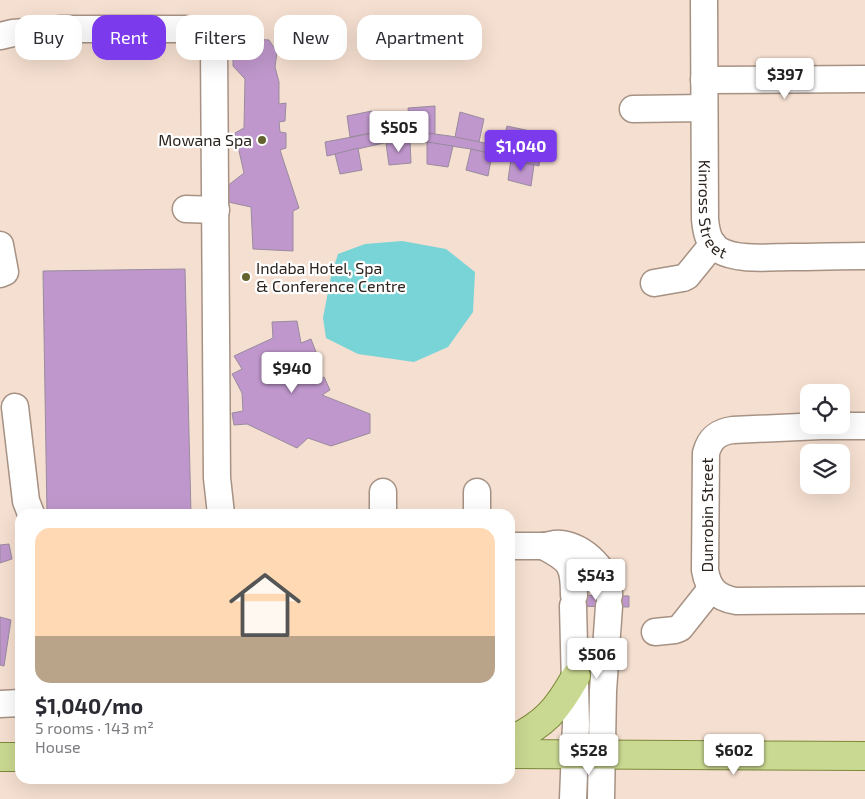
<!DOCTYPE html>
<meta charset="utf-8">
<style>
body{margin:0;font-family:"Exo 2",sans-serif;background:#f7f7f7;color:#2b2b33;height:100vh;display:flex;flex-direction:column;font-size:19px;white-space:nowrap}
*{box-sizing:border-box;margin:0}
p{font-size:16px;color:#7c7c81}
.icon{flex:none;width:28px;height:28px;fill:none;stroke:currentColor;stroke-width:2;stroke-linecap:round;stroke-linejoin:round}
.map{position:relative;flex:1;overflow:hidden}
.panel{position:absolute;left:15px;top:509px;width:500px;height:275px;display:flex;flex-direction:column;background:#fff;border-radius:15px;box-shadow:0 5px 20px #0002}
.panel>*{flex:none}
.guide{position:absolute;left:15px;top:15px;width:500px;height:45px;display:flex;gap:10px}
.controls{position:absolute;left:800px;top:384px;display:grid;gap:10px}
.controls a{display:grid;place-items:center;width:50px;height:50px;border-radius:10px;background:#fff;box-shadow:0 5px 20px #0002;font-size:25px}
.price{position:absolute;translate:-50% -42px;padding:0 11px;border-radius:5px;background:#fff;color:#222;font-size:16px;line-height:32px;filter:drop-shadow(0 1px 2px #0008)}
.price::after{content:'';position:absolute;left:50%;top:30px;width:15px;height:11px;margin-left:-8px;background:inherit;clip-path:polygon(0 0,100% 0,50% 100%)}
.price.active{background:#7c3aed;color:#fff}
ul{padding:0;list-style:none}
li{display:grid;align-content:center;gap:10px;height:265px;padding:0 20px}
li+li{border-top:1px solid #e1e1e2}
li span{display:grid;place-items:center;height:155px;border-radius:15px;color:#555}
li>.icon{margin-inline-start:auto}
span .icon{width:90px;height:90px;fill:#fffc;stroke-width:1}
li b{font-size:21px}
.chip{padding:0 18px;border-radius:15px;background:#fff;box-shadow:0 5px 20px #0002;font-size:18px;line-height:45px}
.chip.active{background:#7c3aed;color:#fff}
.map>svg:first-child{display:block}
.water{fill:#78d4d7}
.building{fill:#bf97cc;stroke:#998b9e}
.lines{fill:none;stroke-linecap:round;stroke-linejoin:round}
.minor-casing{stroke:#a69284;stroke-width:29}
.major-casing{stroke:#7c8939;stroke-width:30}
.minor{stroke:#fff;stroke-width:26}
.major{stroke:#cad991;stroke-width:28}
.poi-dot{fill:#64632f;stroke:#fff;stroke-width:2}
.labels{text-anchor:middle;stroke-width:4.5;stroke-linejoin:round;paint-order:stroke}
.poi-label{font-size:16px;fill:#2c241e;stroke:#fff;text-anchor:end}
.street-label{font-size:16px;fill:#2c241e;stroke:#fff}
</style>
<div class="map">
<svg width="865" height="799" viewBox="0 0 865 799">
<rect width="100%" height="100%" fill="#f5dfd0"/>
<polygon class="water" points="402,241 446,249 475,272 473,312 448,347 414,362 358,354 326,338 323,318 331,276 338,254 365,244"/>
<g class="building">
<polygon points="254,39 269,40 277,52 275,67 279,82 279,104 286,103 285,121 279,122 280,132 286,133 286,148 280,150 299,208 293,211 293,251 253,249 251,207 228,202 226,187 244,173 235,133 244,128 245,79 233,66 233,52 241,43"/>
<polygon points="435,106 435,134 410,131 408,108"/>
<polygon points="372,111 376,132 350,137 347,116"/>
<polygon points="460,112 484,119 479,142 455,137"/>
<polygon points="507,126 530,131 526,151 502,147"/>
<polygon points="395,129 450,136 540,154 539,166 471,149 410,140 397,140 327,156 325,142"/>
<polygon points="410,140 411,163 389,165 386,143"/>
<polygon points="427,142 453,146 448,167 427,164"/>
<polygon points="358,148 362,170 340,174 335,154"/>
<polygon points="471,149 492,154 488,176 466,170"/>
<polygon points="511,159 534,165 531,186 508,180"/>
<polygon points="185,269 191,514 47,514 43,271"/>
<polygon points="297,321 301,343 311,339 316,352 304,357 314,381 324,377 330,390 322,395 370,414 370,433 331,446 308,438 297,448 247,424 234,425 232,413 243,411 242,393 232,374 242,369 234,356 273,338 272,322"/>
<polygon points="9,544 12,559 0,563 0,545"/>
<polygon points="562,595 629,596 629,607 562,606"/>
<polygon points="0,617 11,620 4,666 0,665"/>
</g>
<g class="lines">
<defs>
<g id="minor">
<path id="s1" d="M704,0L705,219C706,230 708,244 719,250C737,261 771,257 791,257C816,257 840,256 865,256"/>
<path d="M0,36L13,33L62,29H185C200,30 207,33 214,46L217,478L221,514"/>
<polyline points="704,80 865,79"/>
<polyline points="633,109 704,108"/>
<polyline points="186,209 216,210"/>
<polyline points="0,245 5,272 0,274"/>
<polyline points="654,283 683,278 687,276 713,244"/>
<polyline points="15,407 26,501 31,514"/>
<path d="M865,426H821L733,430C718,432 710,438 706,453L705,570C708,589 717,598 736,601L865,600"/>
<polyline points="383,514 383,492"/>
<polyline points="477,514 477,492"/>
<path d="M510,546C521,546 531,546 542,546C548,546 555,543 561,544C584,547 610,571 609,595"/>
<path d="M543,546C570,560 574,564 574,595"/>
<polyline points="655,632 675,630 680,628 711,589"/>
<polyline points="0,704 20,703"/>
<polyline points="573,799 576,724 573,606"/>
<polyline points="601,799 603,691 609,606"/>
</g>
<g id="major">
<path d="M510,741C545,724 557,710 576,676"/>
<polyline points="510,754 865,756"/>
<polyline points="0,757 20,757"/>
</g>
</defs>
<use href="#minor" class="minor-casing"/>
<use href="#major" class="major-casing"/>
<use href="#minor" class="minor"/>
<use href="#major" class="major"/>
</g>
<g class="poi-dot">
<circle cx="262" cy="140" r="5"/>
<circle cx="246" cy="277" r="5"/>
</g>
<g class="labels">
<g class="poi-label">
<text x="252" y="146">Mowana Spa</text>
<text x="256" y="274" text-anchor="start">Indaba Hotel, Spa<tspan x="256" dy="18">&amp; Conference Centre</tspan></text>
</g>
<g class="street-label">
<text dy="6" stroke="none"><textPath href="#s1" startOffset="211">Kinross Street</textPath></text>
<text transform="translate(707 515) rotate(-90)" y="6">Dunrobin Street</text>
</g>
</g>
</svg>
<div class="controls">
<a><svg class="icon" aria-label="locate" viewBox="0 0 24 24"><circle cx="12" cy="12" r="6"/><path d="M12 2v4M12 18v4M2 12h4M18 12h4"/></svg></a>
<a><svg class="icon" aria-label="layers" viewBox="0 0 24 24"><path d="M12 4l9 5-9 5-9-5zM3 14l9 5 9-5"/></svg></a>
</div>
<b class="price" style="left:785px;top:100px">$397</b>
<b class="price" style="left:399px;top:153px">$505</b>
<b class="price active" style="left:521px;top:172px">$1,040</b>
<b class="price" style="left:292px;top:394px">$940</b>
<b class="price" style="left:596px;top:601px">$543</b>
<b class="price" style="left:597px;top:680px">$506</b>
<b class="price" style="left:589px;top:776px">$528</b>
<b class="price" style="left:734px;top:776px">$602</b>
<div class="guide">
<a class="chip">Buy</a>
<a class="chip active">Rent</a>
<a class="chip">Filters</a>
<a class="chip">New</a>
<a class="chip">Apartment</a>
</div>
<section class="panel">
<ul>
<li><span style="background:linear-gradient(#ffd9b3 70%,#b9a48a 0)"><svg class="icon" aria-label="home" viewBox="0 0 24 24"><path d="M3 11l9-7 9 7M6 9v11h12V9"/></svg></span><div><b>$1,040/mo</b><p>5 rooms · 143 m²</p><p>House</p></div></li>
</ul>
</section>
</div>
